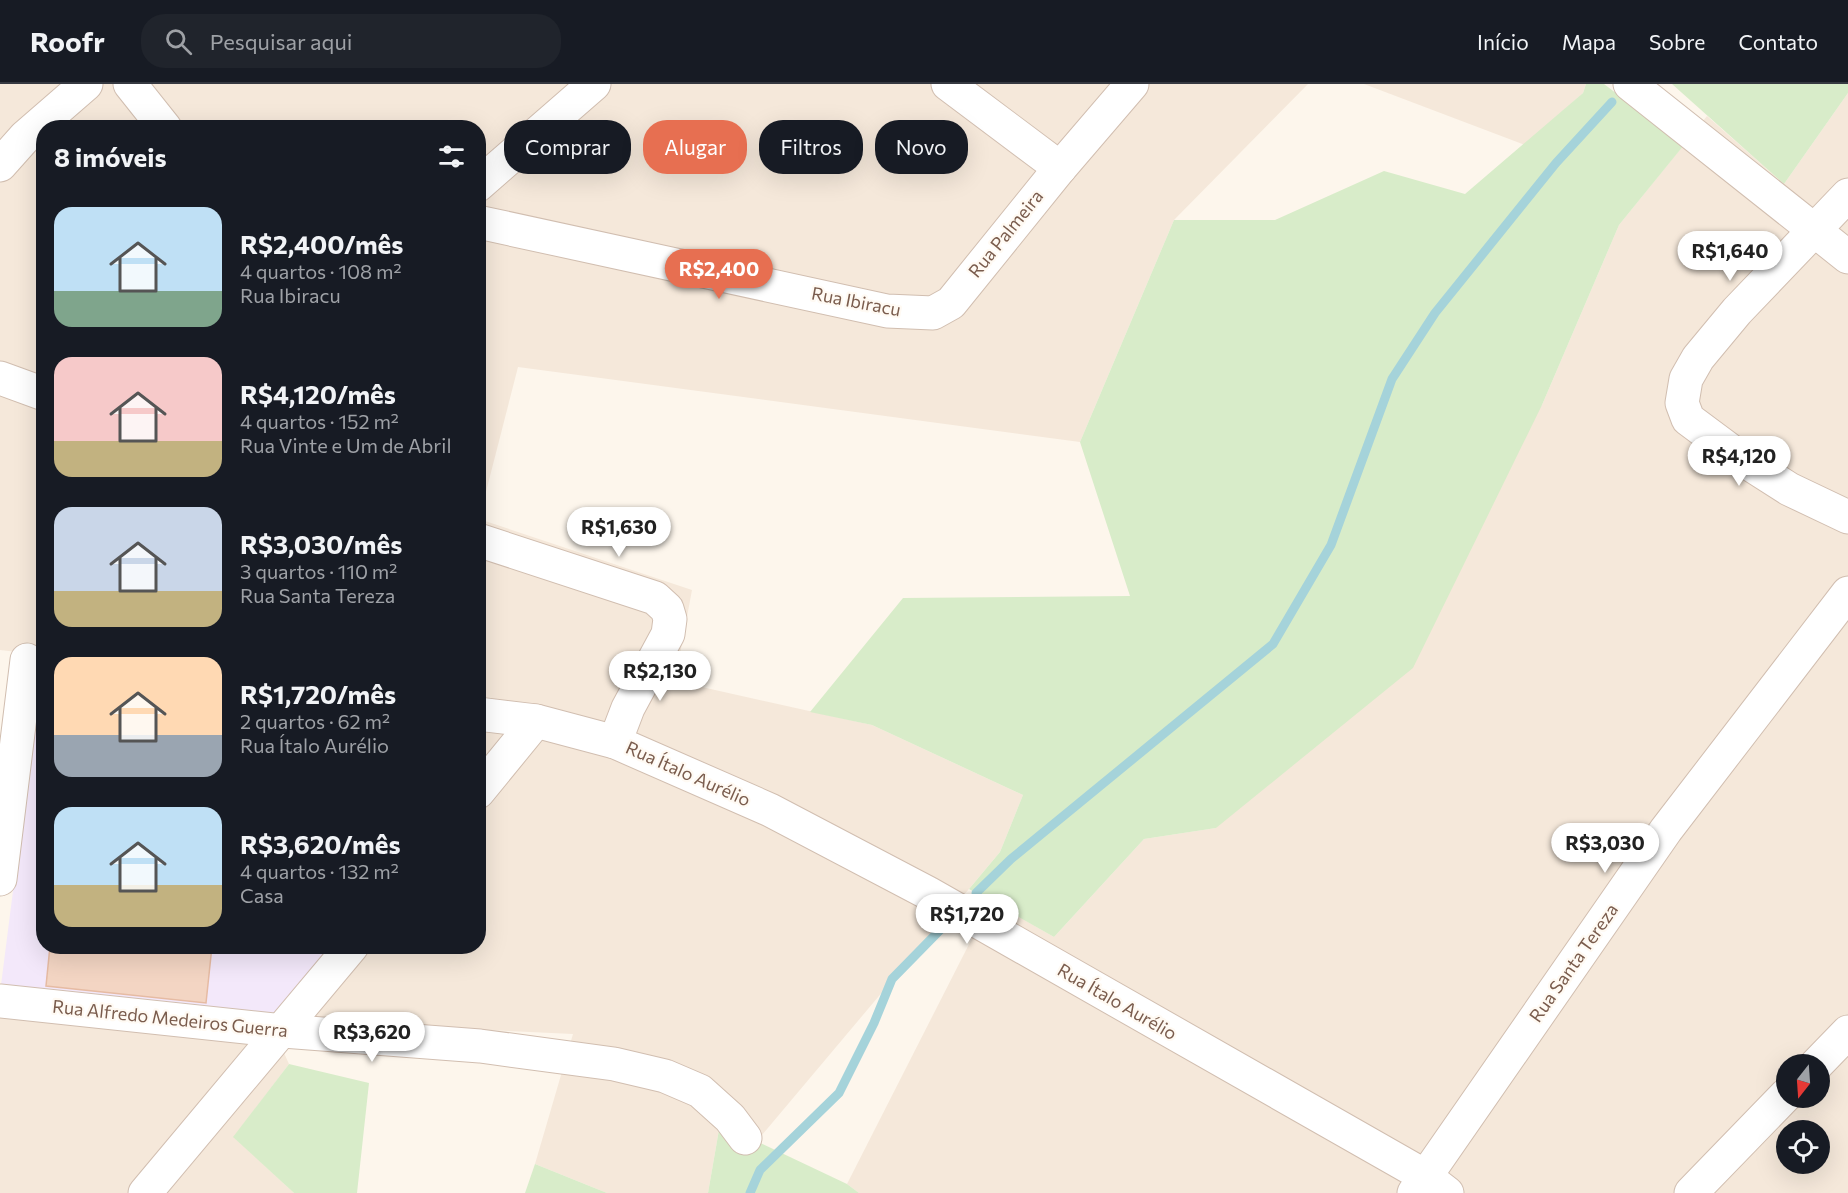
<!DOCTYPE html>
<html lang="pt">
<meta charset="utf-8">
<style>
body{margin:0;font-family:Commissioner,sans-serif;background:#20242c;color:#f1f3f6;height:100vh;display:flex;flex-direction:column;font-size:22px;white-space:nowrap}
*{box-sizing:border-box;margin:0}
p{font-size:20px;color:#9ea1a6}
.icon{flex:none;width:33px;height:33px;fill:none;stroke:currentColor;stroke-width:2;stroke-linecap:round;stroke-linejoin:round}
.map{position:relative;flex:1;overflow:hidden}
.side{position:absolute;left:36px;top:36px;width:450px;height:834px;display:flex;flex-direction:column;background:#171b24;border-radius:24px;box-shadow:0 6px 24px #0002}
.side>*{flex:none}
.guide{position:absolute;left:504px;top:36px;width:570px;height:54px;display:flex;gap:12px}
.needle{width:39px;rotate:197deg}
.controls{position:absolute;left:1776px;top:970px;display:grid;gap:12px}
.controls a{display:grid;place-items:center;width:54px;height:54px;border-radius:50%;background:#171b24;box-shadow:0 6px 24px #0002;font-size:30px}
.price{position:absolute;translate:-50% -51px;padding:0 14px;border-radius:21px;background:#fff;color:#222;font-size:20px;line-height:39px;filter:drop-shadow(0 2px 3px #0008)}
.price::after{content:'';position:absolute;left:50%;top:36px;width:18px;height:14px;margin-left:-9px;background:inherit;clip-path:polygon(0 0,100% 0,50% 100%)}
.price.on{background:#e76f51;color:#fff}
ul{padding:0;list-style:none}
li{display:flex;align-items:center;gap:18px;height:150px;padding:0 18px}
li span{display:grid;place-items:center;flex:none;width:168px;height:120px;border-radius:18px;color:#555}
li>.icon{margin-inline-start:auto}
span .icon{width:72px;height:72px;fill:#fffc;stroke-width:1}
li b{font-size:26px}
h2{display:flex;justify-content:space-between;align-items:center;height:72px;padding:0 18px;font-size:26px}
.chip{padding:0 21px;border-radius:24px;background:#171b24;box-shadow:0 6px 24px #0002;font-size:21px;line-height:54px}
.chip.on{background:#e76f51;color:#fff}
header{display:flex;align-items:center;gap:36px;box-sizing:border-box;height:84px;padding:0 30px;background:#171b24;border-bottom:2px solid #363941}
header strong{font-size:28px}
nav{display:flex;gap:33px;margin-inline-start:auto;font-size:21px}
.search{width:420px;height:54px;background:#20242c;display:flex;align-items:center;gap:15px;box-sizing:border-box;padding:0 21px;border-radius:24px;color:#9ea1a6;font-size:22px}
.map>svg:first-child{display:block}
.residential{fill:#f5e8da;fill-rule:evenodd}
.education{fill:#f3e8fa}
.green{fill:#d8ecc9}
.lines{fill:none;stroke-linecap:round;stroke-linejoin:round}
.stream{stroke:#a5d3da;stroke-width:9}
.building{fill:#f3d5c3;stroke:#e6bba3;stroke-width:1.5}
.minor-casing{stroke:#d1beb0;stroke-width:35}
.minor{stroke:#fff;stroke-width:33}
.labels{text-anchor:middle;stroke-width:4.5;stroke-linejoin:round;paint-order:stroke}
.street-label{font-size:18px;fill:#7a5c4d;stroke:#fffaf3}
</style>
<header>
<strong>Roofr</strong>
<div class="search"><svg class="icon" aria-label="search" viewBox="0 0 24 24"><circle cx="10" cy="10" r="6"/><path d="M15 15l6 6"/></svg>Pesquisar aqui</div>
<nav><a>Início</a><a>Mapa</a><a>Sobre</a><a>Contato</a></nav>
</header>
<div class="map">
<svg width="1848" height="1109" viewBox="0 0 1848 1109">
<rect width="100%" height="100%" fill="#fdf6ec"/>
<g class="residential">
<polygon points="0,0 1308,0 1174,136 1080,358 518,283 479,435 692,506 675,597 872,641 1023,711 1000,768 757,1057 720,1040 708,1109 607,1109 535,1080 573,950 269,936 289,980 234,1053 294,1109 0,1109 0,909 325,873 327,863 478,862 479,435 478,44 44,44 43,571 0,566"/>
<polygon points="1364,0 1586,0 1583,9 1525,61"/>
<path d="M1848,9V1109H859L847,1100L991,817L1054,853L1144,755L1216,744L1542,321L1619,141L1707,32L1784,100ZM1786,981H1820V1014H1786ZM1786,1047H1820V1080H1786Z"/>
</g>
<polygon class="education" points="43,571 44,862 327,863 325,873 269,936 0,909"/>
<g class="green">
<polygon points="1586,0 1604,0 1684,61 1619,141 1542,321 1413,584 1216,744 1144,755 1054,853 969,805 1000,768 1023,711 872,641 810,628 903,514 1130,512 1080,358 1174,136 1275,136 1384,87 1465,110 1583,9"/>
<polygon points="1672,0 1848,0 1848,9 1784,100"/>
<polygon points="289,980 369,999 357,1109 294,1109 233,1053"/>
<polygon points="720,1040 847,1100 859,1109 708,1109"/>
<polygon points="535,1080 607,1109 525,1109"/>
</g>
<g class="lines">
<g class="stream">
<polyline points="976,809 1011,775 1273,560 1331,461 1392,295 1435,229 1556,79 1612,18"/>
<polyline points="750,1109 760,1086 839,1009 874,939 892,895 941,845"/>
</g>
</g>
<polygon class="building" points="50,862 212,862 206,919 46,902"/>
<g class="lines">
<defs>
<g id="minor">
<polyline points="130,0 165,44"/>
<polyline points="948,0 1060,84"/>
<polyline points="1630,0 1848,173"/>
<polyline points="0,81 25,53 86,0"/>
<polyline points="478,101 594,0"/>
<polyline points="1848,111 1737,227 1698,274 1686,295 1682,319 1688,335 1739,373 1789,405 1848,433"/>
<polyline points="478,138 887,227 933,229 951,219 1060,84 1132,0"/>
<polyline points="0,294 44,310"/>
<polyline points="478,456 655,514 667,525 670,535 668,550 628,624 615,658"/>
<polyline points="478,630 536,637 615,658 770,726 928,809 1425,1092 1447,1109"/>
<polyline points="478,708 536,637"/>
<polyline points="0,795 27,576"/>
<polyline points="0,917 283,947 480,962 614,980 665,992 700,1007 730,1034 745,1054"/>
<polyline points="1816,981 1848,948"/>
<polyline points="145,1109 352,862"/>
<polyline points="1414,1109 1666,746 1848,509"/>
<polyline points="1691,1109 1786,1011"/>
</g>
</defs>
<use href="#minor" class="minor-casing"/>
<use href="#minor" class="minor"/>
</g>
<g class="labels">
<g class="street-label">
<text transform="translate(1006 150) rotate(-51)" y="6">Rua Palmeira</text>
<text transform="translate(856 218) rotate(11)" y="6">Rua Ibiracu</text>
<text transform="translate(688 690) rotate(24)" y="6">Rua Ítalo Aurélio</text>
<text transform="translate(1574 879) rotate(-55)" y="6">Rua Santa Tereza</text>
<text transform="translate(1117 918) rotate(30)" y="6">Rua Ítalo Aurélio</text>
<text transform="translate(170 935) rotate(6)" y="6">Rua Alfredo Medeiros Guerra</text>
</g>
</g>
</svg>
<div class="controls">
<a><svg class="needle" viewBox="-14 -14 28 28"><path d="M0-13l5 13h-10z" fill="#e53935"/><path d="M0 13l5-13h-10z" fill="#9ea1a6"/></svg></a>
<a><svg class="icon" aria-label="locate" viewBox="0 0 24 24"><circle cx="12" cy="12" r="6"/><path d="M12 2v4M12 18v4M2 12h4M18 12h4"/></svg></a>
</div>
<b class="price" style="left:1730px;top:198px">R$1,640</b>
<b class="price on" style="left:719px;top:216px">R$2,400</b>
<b class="price" style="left:1739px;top:403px">R$4,120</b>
<b class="price" style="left:619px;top:474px">R$1,630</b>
<b class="price" style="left:660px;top:618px">R$2,130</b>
<b class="price" style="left:1605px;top:790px">R$3,030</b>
<b class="price" style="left:967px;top:861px">R$1,720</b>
<b class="price" style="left:372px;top:979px">R$3,620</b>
<div class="guide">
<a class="chip">Comprar</a>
<a class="chip on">Alugar</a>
<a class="chip">Filtros</a>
<a class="chip">Novo</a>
</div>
<section class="side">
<h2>8 imóveis<svg class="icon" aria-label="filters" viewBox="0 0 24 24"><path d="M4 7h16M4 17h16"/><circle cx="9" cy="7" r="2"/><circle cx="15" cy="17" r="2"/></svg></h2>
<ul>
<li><span style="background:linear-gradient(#bfe0f5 70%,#7fa58c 0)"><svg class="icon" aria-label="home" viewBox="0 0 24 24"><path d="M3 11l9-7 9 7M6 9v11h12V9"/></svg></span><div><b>R$2,400/mês</b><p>4 quartos · 108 m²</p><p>Rua Ibiracu</p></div></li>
<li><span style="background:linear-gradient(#f6c9c9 70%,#c2b280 0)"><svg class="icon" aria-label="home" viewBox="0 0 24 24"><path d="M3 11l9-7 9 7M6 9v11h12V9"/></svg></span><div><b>R$4,120/mês</b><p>4 quartos · 152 m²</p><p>Rua Vinte e Um de Abril</p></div></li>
<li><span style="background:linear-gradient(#c9d6e8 70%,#c2b280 0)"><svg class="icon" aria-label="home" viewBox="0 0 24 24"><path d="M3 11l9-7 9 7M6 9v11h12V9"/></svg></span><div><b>R$3,030/mês</b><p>3 quartos · 110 m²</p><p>Rua Santa Tereza</p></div></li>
<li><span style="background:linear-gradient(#ffd9b3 65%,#9aa5b1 0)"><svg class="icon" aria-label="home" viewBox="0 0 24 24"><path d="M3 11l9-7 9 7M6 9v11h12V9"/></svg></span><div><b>R$1,720/mês</b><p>2 quartos · 62 m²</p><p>Rua Ítalo Aurélio</p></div></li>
<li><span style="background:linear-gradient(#bfe0f5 65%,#c2b280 0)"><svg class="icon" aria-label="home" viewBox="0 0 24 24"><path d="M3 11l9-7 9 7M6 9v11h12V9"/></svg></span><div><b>R$3,620/mês</b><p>4 quartos · 132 m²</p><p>Casa</p></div></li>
</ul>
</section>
</div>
